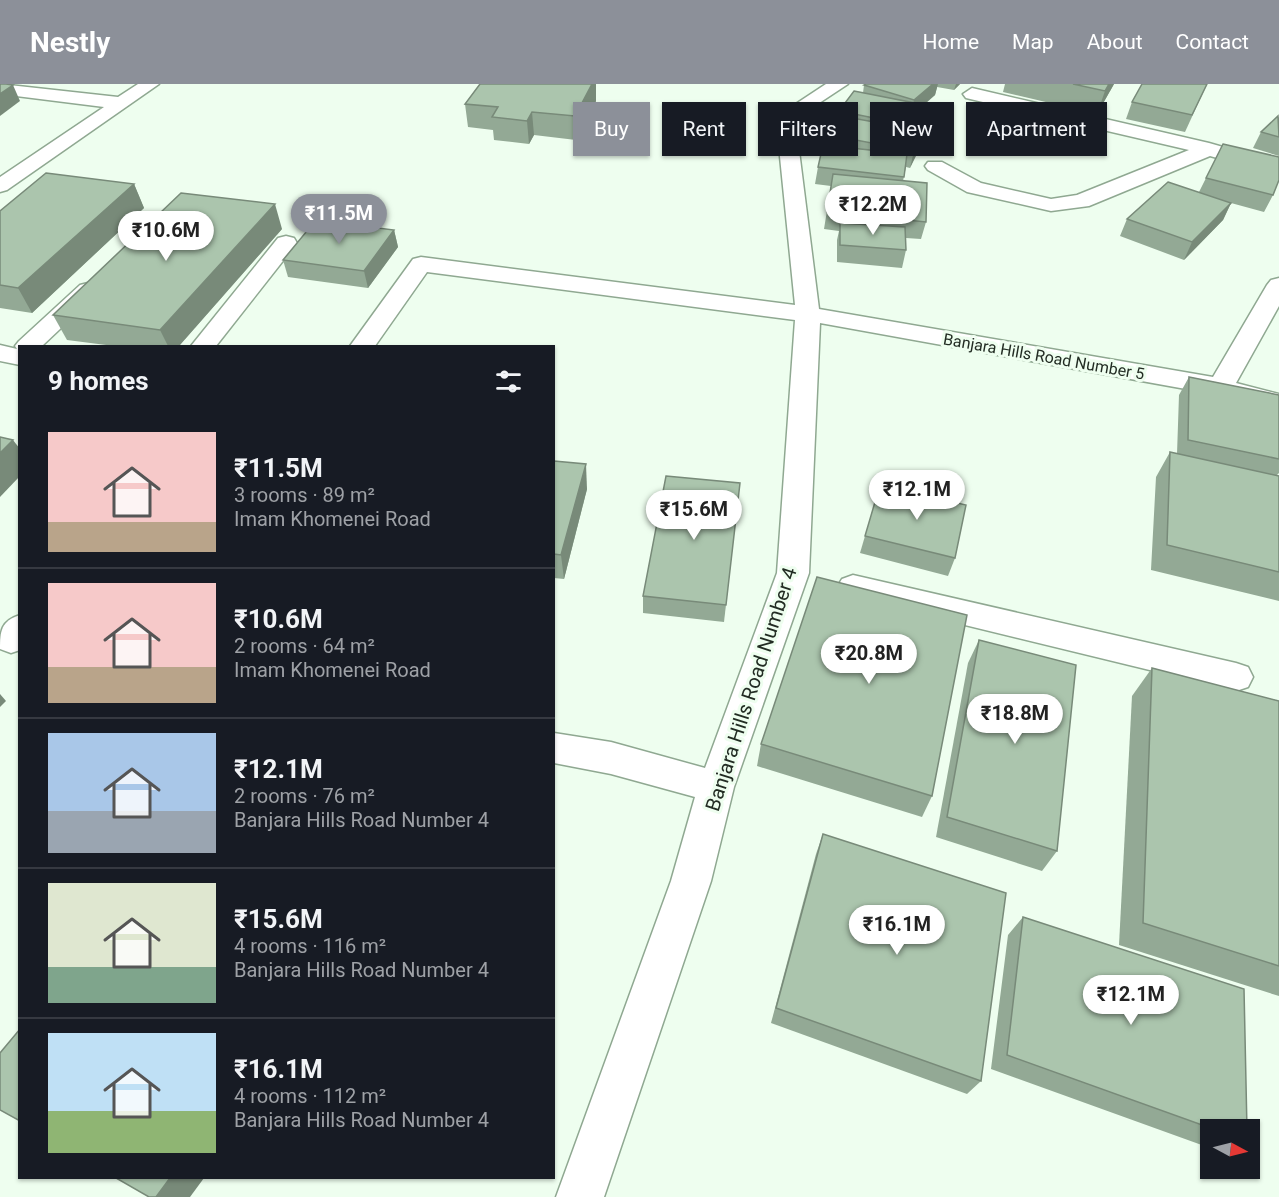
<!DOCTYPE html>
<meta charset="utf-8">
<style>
body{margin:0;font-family:Roboto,sans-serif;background:#20242c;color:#f1f3f6;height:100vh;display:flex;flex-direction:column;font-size:22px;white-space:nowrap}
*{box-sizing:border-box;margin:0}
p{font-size:20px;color:#9ea1a6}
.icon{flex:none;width:33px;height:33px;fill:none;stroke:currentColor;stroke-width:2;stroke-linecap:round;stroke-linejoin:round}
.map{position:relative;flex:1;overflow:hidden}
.drawer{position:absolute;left:18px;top:261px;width:537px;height:834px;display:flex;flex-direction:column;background:#171b24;border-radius:0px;box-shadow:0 2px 4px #0004}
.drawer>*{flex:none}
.guide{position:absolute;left:573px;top:18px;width:570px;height:54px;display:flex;gap:12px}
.needle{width:39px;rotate:97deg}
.buttons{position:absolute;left:1200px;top:1035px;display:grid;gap:12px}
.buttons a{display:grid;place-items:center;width:60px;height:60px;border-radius:0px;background:#171b24;box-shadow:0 2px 4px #0004;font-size:30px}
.price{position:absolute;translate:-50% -51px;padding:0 14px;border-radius:21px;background:#fff;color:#222;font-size:20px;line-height:39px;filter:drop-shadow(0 2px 3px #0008)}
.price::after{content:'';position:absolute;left:50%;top:36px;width:18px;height:14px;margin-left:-9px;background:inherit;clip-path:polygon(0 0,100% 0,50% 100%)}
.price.active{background:#8c9099;color:#fff}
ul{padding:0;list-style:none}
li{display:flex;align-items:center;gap:18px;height:150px;padding:0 30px}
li+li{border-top:2px solid #363941}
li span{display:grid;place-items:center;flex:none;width:168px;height:120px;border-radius:0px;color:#555}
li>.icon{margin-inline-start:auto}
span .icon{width:72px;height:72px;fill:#fffc;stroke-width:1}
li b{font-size:26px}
h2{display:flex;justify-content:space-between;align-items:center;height:72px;padding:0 30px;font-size:26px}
.chip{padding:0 21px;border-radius:0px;background:#171b24;box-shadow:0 2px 4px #0004;font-size:21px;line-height:54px}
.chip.active{background:#8c9099;color:#fff}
header{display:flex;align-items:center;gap:36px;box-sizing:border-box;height:84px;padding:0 30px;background:#8c9099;color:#fff}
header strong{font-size:28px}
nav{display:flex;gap:33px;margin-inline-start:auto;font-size:21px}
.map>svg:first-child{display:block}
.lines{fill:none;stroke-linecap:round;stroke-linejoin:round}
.minor-casing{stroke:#8fa891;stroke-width:3}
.minor{fill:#fff;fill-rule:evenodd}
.wall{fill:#93a995}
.shaded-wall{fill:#788a79}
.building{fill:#abc5ad;stroke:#788a79;stroke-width:1.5}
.labels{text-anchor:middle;stroke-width:6;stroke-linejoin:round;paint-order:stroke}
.far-street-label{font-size:16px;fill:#222c23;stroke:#eefeef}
.street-label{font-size:20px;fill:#222c23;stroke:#eefeef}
</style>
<header>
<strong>Nestly</strong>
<nav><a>Home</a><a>Map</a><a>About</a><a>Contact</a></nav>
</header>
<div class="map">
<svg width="1279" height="1113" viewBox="0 0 1279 1113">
<rect width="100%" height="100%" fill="#eefeef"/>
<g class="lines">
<defs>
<g id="minor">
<polygon points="0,0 118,13 138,0 159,0 7,106 0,108 0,93 104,23 0,10"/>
<polygon points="826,0 848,0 795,35 819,225 1213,293 1267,201 1271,196 1279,194 1279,222 1236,299 1279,310 1279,327 1219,311 820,239 809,489 734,703 711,797 604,1113 556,1113 671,797 695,713 611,690 554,679 554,649 611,658 705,684 777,489 795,236 427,188 375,262 350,262 413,175 421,173 795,221 776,33"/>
<polygon points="972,4 1209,59 1279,79 1279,91 1210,72 1089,122 1051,127 967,108 928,86 925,82 928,78 942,78 981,99 1051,115 1077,111 1189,66 966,14 963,10"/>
<polygon points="286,152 294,154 297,159 216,262 191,262 278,154"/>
<polygon points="88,199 96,201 100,206 96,211 42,262 20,262 20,281 0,277 0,261 17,265 15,262 19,257 80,201"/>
<polygon points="853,491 1236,579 1248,583 1253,593 1248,603 1236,607 842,511 837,503 842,495"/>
<path d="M20,531V566L11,569L0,565C0,547 1,537 20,531Z"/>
</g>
</defs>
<use href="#minor" class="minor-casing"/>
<use href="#minor" class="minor"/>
</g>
<g class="wall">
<polygon points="480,0 596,0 596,17 576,56 534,51 529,60 494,56 493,46 468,43 465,20"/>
<polygon points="866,0 960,0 954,6 937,3 935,11 924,21 929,45 925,62 920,61 910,84 906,83 903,97 926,138 921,155 906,154 906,166 902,184 837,178 837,156 839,147 824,145 831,102 815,100 818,83 828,61 829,51 837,39 839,27 863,9 864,1"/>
<polygon points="1005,0 1114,0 1097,30 1003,8"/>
<polygon points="1207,0 1185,48 1126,35 1132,18"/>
<polygon points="1279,33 1279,72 1253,64 1261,48"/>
<polygon points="1206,94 1273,111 1264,128 1231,119 1223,136 1184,176 1120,152 1127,135 1199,108"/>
<polygon points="134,100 144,124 32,229 0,224 0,127"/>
<polygon points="282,145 179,262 114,262 67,256 53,231"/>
<polygon points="394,146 398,163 368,204 288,193 283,176"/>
<polygon points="1189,293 1279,311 1279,389 1277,391 1279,392 1279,517 1151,486 1156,393 1170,368 1177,370 1179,311"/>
<polygon points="554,377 587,405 564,495 554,494"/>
<polygon points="740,399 724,538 643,529 643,512"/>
<polygon points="865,452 955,474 948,492 860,469"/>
<polygon points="979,556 1057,767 1042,787 936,753 968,579"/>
<polygon points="1152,584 1279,617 1279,912 1119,861 1132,612"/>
<polygon points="761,660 932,712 922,733 757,682"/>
<polygon points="823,750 981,997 967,1010 771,939 816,770"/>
<polygon points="1023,833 1247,1046 1210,1046 1210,1064 991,985 1008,851"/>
</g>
<g class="shaded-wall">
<polygon points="592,0 596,0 596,17 576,56 575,32"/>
<polygon points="933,0 938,0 935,11 910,32 914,16"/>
<polygon points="956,0 960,0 954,6"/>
<polygon points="1109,0 1114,0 1097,30 1105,7"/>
<polygon points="13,1 20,17 0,32 0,10"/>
<polygon points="532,28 534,51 529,60 527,37"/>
<polygon points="924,47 920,64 910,84 914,67"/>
<polygon points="134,100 144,124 32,229 18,204"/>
<polygon points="1231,119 1223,136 1184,176 1192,158"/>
<polygon points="275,120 282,145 179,262 168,262 160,246"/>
<polygon points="394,146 398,163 368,204 364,187"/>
<polygon points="13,356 20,365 20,392 0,413 0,369"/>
<polygon points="586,380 587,405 564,495 561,471"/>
<polygon points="0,610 6,617 0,623"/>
<polygon points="170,1094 204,1094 190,1113 156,1113"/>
</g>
<g class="building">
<polygon points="0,0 6,0 13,1 0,10"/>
<polygon points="480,0 592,0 575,32 532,28 527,37 492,33 498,23 465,20"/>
<polygon points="866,0 933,0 914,16 864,1"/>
<polygon points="1073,0 1109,0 1105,7"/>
<polygon points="1142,0 1207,0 1192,31 1132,18"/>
<polygon points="854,7 925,21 929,45 839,27"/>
<polygon points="841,32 924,47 914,67 829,51"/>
<polygon points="1278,32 1279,53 1261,48"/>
<polygon points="1223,60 1279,73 1279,96 1273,111 1206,94"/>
<polygon points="823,61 907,70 904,93 818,83"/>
<polygon points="46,89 134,100 18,204 0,201 0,127"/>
<polygon points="833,90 927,99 926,138 827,128"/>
<polygon points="1168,98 1231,119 1192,158 1127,135"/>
<polygon points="181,109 275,120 160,246 53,231"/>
<polygon points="316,136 394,146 364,187 283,176"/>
<polygon points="840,139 905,143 906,166 840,161"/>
<polygon points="1189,293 1279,311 1279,375 1188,356"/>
<polygon points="0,353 13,356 0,369"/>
<polygon points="1170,368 1279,392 1279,488 1167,461"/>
<polygon points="554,377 586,380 561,471 554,470"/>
<polygon points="666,392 740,399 726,521 643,512"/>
<polygon points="880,401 966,421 955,474 865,452"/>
<polygon points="817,493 967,531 932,712 761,660"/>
<polygon points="979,556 1076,581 1057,767 947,733"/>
<polygon points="1152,584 1279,617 1279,882 1143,839"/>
<polygon points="823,750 1006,809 981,997 776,924"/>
<polygon points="1023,833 1244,905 1247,1046 1216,1046 1007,971"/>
<polygon points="20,945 20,1037 0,1026 0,969"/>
<polygon points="116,1094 170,1094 156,1113 149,1113"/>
</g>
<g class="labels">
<g class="far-street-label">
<text transform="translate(1044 272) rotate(10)" y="6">Banjara Hills Road Number 5</text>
</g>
<g class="street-label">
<text transform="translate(751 605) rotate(-72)" y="7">Banjara Hills Road Number 4</text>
</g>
</g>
</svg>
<div class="buttons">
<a><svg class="needle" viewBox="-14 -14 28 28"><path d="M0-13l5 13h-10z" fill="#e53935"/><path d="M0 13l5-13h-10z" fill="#9ea1a6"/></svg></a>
</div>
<b class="price" style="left:873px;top:152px">₹12.2M</b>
<b class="price active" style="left:339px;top:161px">₹11.5M</b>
<b class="price" style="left:166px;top:178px">₹10.6M</b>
<b class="price" style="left:917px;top:437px">₹12.1M</b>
<b class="price" style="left:694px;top:457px">₹15.6M</b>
<b class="price" style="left:869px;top:601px">₹20.8M</b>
<b class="price" style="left:1015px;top:661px">₹18.8M</b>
<b class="price" style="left:897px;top:872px">₹16.1M</b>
<b class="price" style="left:1131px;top:942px">₹12.1M</b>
<div class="guide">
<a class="chip active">Buy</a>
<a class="chip">Rent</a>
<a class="chip">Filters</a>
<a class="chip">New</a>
<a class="chip">Apartment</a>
</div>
<section class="drawer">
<h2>9 homes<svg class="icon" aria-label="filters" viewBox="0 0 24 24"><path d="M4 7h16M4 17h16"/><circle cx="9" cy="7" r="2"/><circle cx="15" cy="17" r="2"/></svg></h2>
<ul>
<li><span style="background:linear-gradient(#f6c9c9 75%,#b9a48a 0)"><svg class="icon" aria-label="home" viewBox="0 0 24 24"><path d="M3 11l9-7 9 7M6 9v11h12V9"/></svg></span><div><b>₹11.5M</b><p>3 rooms · 89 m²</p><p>Imam Khomenei Road</p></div></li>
<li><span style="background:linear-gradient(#f6c9c9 70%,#b9a48a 0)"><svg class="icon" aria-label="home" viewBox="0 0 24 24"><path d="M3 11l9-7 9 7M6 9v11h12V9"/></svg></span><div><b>₹10.6M</b><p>2 rooms · 64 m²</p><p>Imam Khomenei Road</p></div></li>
<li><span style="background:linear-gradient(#a9c7e8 65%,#9aa5b1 0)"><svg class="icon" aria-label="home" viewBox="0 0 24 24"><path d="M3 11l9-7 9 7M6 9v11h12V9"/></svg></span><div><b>₹12.1M</b><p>2 rooms · 76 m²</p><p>Banjara Hills Road Number 4</p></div></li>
<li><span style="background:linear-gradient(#dfe7d0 70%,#7fa58c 0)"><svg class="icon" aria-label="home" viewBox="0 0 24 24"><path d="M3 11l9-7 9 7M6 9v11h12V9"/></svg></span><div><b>₹15.6M</b><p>4 rooms · 116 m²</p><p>Banjara Hills Road Number 4</p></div></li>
<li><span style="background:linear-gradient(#bfe0f5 65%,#8fb573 0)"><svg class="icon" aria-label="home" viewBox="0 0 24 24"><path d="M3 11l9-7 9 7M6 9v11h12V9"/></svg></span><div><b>₹16.1M</b><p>4 rooms · 112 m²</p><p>Banjara Hills Road Number 4</p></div></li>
</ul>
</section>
</div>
